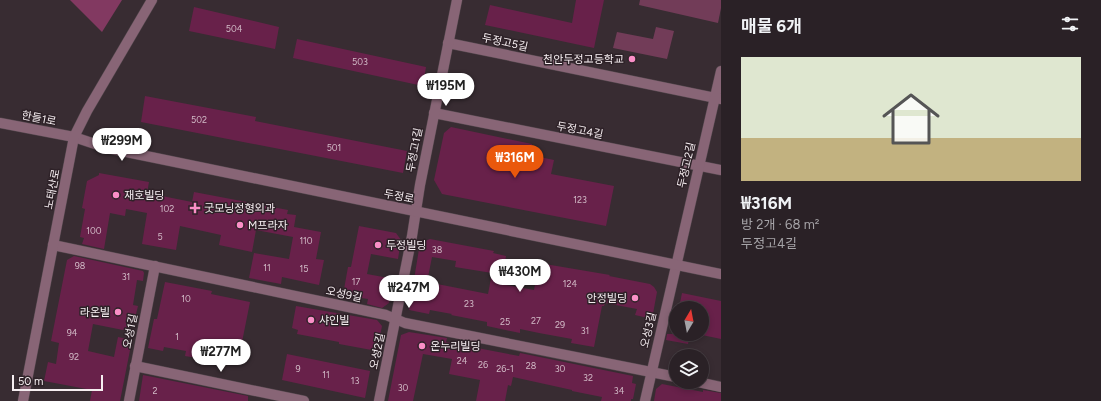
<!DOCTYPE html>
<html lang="ko">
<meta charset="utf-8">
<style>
body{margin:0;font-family:Figtree,"Noto Sans KR",sans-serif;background:#362e32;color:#f1f3f6;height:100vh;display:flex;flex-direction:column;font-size:15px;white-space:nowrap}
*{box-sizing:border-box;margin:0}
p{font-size:13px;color:#a5a3a7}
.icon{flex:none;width:22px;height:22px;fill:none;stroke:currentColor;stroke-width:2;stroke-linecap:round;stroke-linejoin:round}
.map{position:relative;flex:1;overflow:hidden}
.panel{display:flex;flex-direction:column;background:#2a2126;width:380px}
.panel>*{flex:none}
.needle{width:26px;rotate:10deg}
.buttons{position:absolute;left:669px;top:301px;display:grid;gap:8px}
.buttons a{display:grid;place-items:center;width:40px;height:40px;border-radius:50%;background:#2a2126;box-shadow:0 2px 6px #0003,0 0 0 1px #463e43;font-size:20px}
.scale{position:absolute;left:12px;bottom:10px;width:91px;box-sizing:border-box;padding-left:4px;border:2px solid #f6eef1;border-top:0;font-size:11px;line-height:14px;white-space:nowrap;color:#f6eef1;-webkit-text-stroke:3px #2e2228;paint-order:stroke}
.price{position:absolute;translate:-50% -34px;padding:0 9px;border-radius:14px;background:#fff;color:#222;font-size:13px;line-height:26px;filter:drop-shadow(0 1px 2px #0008)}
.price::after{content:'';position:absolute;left:50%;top:24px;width:12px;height:9px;margin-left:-6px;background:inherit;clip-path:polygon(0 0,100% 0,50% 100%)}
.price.current{background:#ea580c;color:#fff}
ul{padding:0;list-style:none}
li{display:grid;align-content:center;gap:8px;height:212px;padding:0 20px}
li+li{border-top:1px solid #463e43}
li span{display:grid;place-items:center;height:124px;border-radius:0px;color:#555}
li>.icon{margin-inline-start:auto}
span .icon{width:72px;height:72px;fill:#fffc;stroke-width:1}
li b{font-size:17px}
h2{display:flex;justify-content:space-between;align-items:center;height:48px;padding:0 20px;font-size:17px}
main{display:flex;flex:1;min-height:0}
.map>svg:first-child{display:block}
.green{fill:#723c58}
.forest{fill:#823961}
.building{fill:#68214a;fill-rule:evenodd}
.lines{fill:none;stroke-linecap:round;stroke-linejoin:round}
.minor-casing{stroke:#53474d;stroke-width:11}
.tertiary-casing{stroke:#53474d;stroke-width:11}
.minor{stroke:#886576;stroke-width:10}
.tertiary{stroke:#886576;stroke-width:10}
.poi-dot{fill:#fa8fc7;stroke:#2e2228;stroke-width:1.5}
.labels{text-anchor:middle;stroke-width:3;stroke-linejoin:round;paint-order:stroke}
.number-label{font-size:9px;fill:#d2bbc7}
.street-label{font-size:11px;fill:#f6eef1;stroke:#2e2228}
.poi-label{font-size:11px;fill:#f6eef1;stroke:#2e2228;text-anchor:start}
</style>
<main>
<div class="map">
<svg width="721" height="401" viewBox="0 0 721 401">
<rect width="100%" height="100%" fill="#382c32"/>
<g class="green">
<polygon points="640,0 721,0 721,8 718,23 639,5"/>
<polygon points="656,27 674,31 667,59 613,48 617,32 653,39"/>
</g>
<polygon class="forest" points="70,0 122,0 102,32"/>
<g class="building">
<polygon points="576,0 604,0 594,48 485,25 490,5 572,23"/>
<polygon points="194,7 279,27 275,49 189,31"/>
<polygon points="297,39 426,67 423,86 293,58"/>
<polygon points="145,96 256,117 255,121 407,151 403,173 141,122"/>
<polygon points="451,127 532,144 530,155 554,160 551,174 614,186 606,226 442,194 434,180 444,133"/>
<polygon points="99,173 149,182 147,193 192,202 194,192 288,210 287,214 296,215 294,227 321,232 316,259 324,260 319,285 282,277 281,284 249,278 254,253 289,259 293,237 256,230 252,252 219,245 221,235 180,226 176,250 142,244 147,213 126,209 125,216 110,213 104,249 82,244 84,238 80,237 85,209 82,208 87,181 99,175"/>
<polygon points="359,226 396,233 401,240 398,259 371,254 367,274 394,279 389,303 382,308 367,304 368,299 343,295 348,267 351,267"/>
<path d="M430,239L494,251L493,253L506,256L501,284L534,290L539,263L610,275L609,276L650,284L654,287L657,292L652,319L635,315L637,309L605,303L604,306H602L594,347L571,343L572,339L539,333L520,329V333L487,326V322L451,315L452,314L430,310L429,314L409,310L420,243ZM432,257L456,261L455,267L492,273L488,294L427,282Z"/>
<polygon points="74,256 143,271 144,273 143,281 137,280 133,305 138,306 135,318 131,317 128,331 93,324 88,351 114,357 118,337 132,340 120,401 90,401 92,390 44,381 48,362 56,364 59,343 51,341 67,260"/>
<polygon points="165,282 212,291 211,294 250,302 238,362 215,358 214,364 202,362 203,359 185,356 186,351 164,347 163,351 148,348 154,319 157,319"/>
<polygon points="682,293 721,301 721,339 702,335 702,308 679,308"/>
<polygon points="296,306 377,320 382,326 377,351 339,344 339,342 297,334 298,330 292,328"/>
<polygon points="409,332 447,338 446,342 519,356 520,353 633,376 632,383 636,384 633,399 631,399 631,401 601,401 602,397 572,391 572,390 513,377 511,386 508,385 505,401 476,401 480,380 449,374 452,359 423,354 413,401 388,401 401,335"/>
<polygon points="667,334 690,334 688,344 666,340"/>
<polygon points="287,354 370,371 365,398 282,380"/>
<polygon points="143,375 248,396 248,401 139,401"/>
<polygon points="662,384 703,392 703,390 721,393 721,401 654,401 656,389"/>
</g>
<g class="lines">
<defs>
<g id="minor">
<polyline points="448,43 721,99"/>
<polyline points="434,113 721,170"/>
<polyline points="53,245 386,315 405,323 676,377"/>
<polyline points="135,366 304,401"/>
<polyline points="698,382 721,387"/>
<polyline points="129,401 155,266"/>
<polyline points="379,401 412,236 420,185 457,0"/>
<polyline points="645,401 721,71"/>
</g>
<g id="tertiary">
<polyline points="0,123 74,137 107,148 721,274"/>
<polyline points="23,401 74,137 87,111 152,0"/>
</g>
</defs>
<use href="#minor" class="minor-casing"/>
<use href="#tertiary" class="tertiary-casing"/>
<use href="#minor" class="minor"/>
<use href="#tertiary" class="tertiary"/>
</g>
<g class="poi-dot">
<circle cx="632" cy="59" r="4"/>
<circle cx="116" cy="195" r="4"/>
<path d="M193 202h4v4h4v4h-4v4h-4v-4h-4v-4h4z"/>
<circle cx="240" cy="225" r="4"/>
<circle cx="378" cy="245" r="4"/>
<circle cx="635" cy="298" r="4"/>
<circle cx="118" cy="312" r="4"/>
<circle cx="311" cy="320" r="4"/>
<circle cx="422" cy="346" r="4"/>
</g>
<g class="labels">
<g class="number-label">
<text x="234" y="32">504</text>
<text x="360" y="65">503</text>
<text x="199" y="123">502</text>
<text x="334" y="151">501</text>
<text x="580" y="203">123</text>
<text x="167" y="212">102</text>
<text x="94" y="234">100</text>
<text x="160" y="240">5</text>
<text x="306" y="244">110</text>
<text x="437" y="253">38</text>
<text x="80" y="269">98</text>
<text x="267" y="271">11</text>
<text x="304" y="272">15</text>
<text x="126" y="280">31</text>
<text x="356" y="285">17</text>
<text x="570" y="287">124</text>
<text x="186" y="302">10</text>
<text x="469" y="307">23</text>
<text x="536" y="324">27</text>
<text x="505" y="325">25</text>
<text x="560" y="328">29</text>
<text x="585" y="334">31</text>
<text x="72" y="336">94</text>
<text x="177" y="340">1</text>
<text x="74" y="360">92</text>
<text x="462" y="364">24</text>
<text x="483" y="368">26</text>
<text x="531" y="369">28</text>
<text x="298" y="372">9</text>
<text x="505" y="372">26-1</text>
<text x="560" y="372">30</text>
<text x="326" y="378">11</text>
<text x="588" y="381">32</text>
<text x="355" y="384">13</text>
<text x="403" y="391">30</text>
<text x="155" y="394">2</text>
<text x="619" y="394">34</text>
</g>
<g class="street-label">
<text transform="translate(505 42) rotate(12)" y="4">두정고5길</text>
<text transform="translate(39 118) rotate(11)" y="4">한들1로</text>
<text transform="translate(580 130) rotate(11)" y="4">두정고4길</text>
<text transform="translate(414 150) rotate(-79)" y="4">두정고1길</text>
<text transform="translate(686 165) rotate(-77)" y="4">두정고2길</text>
<text transform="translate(52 189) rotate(-79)" y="4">노태산로</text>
<text transform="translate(399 196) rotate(11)" y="4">두정로</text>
<text transform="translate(344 294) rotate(12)" y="4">오성9길</text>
<text transform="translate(648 330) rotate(-77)" y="4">오성3길</text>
<text transform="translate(130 331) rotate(-79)" y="4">오성1길</text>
<text transform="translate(377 351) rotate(-78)" y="4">오성2길</text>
</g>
<g class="poi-label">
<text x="624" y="63" text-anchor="end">천안두정고등학교</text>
<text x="124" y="199">재호빌딩</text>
<text x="204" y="212">굿모닝정형외과</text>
<text x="248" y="229">M프라자</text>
<text x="386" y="249">두정빌딩</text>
<text x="627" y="302" text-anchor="end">안정빌딩</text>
<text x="110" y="316" text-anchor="end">라온빌</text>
<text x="319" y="324">샤인빌</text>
<text x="430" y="350">온누리빌딩</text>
</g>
</g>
</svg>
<div class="buttons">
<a><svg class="needle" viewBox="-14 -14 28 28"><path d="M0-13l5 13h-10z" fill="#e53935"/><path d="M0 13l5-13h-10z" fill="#a5a3a7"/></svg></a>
<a><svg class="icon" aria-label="layers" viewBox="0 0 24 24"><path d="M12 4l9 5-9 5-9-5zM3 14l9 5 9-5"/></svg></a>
</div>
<div class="scale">50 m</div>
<b class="price" style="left:446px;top:107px">₩195M</b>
<b class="price" style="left:122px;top:162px">₩299M</b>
<b class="price current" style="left:515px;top:179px">₩316M</b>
<b class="price" style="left:520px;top:293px">₩430M</b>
<b class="price" style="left:409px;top:309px">₩247M</b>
<b class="price" style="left:221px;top:373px">₩277M</b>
</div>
<section class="panel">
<h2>매물 6개<svg class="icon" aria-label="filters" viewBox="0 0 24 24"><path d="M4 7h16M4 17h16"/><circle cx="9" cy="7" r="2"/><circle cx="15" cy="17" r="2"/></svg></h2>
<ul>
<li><span style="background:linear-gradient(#dfe7d0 65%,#c2b280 0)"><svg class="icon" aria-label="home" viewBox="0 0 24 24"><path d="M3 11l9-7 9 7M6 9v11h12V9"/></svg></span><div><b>₩316M</b><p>방 2개 · 68 m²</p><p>두정고4길</p></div></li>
</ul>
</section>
</main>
